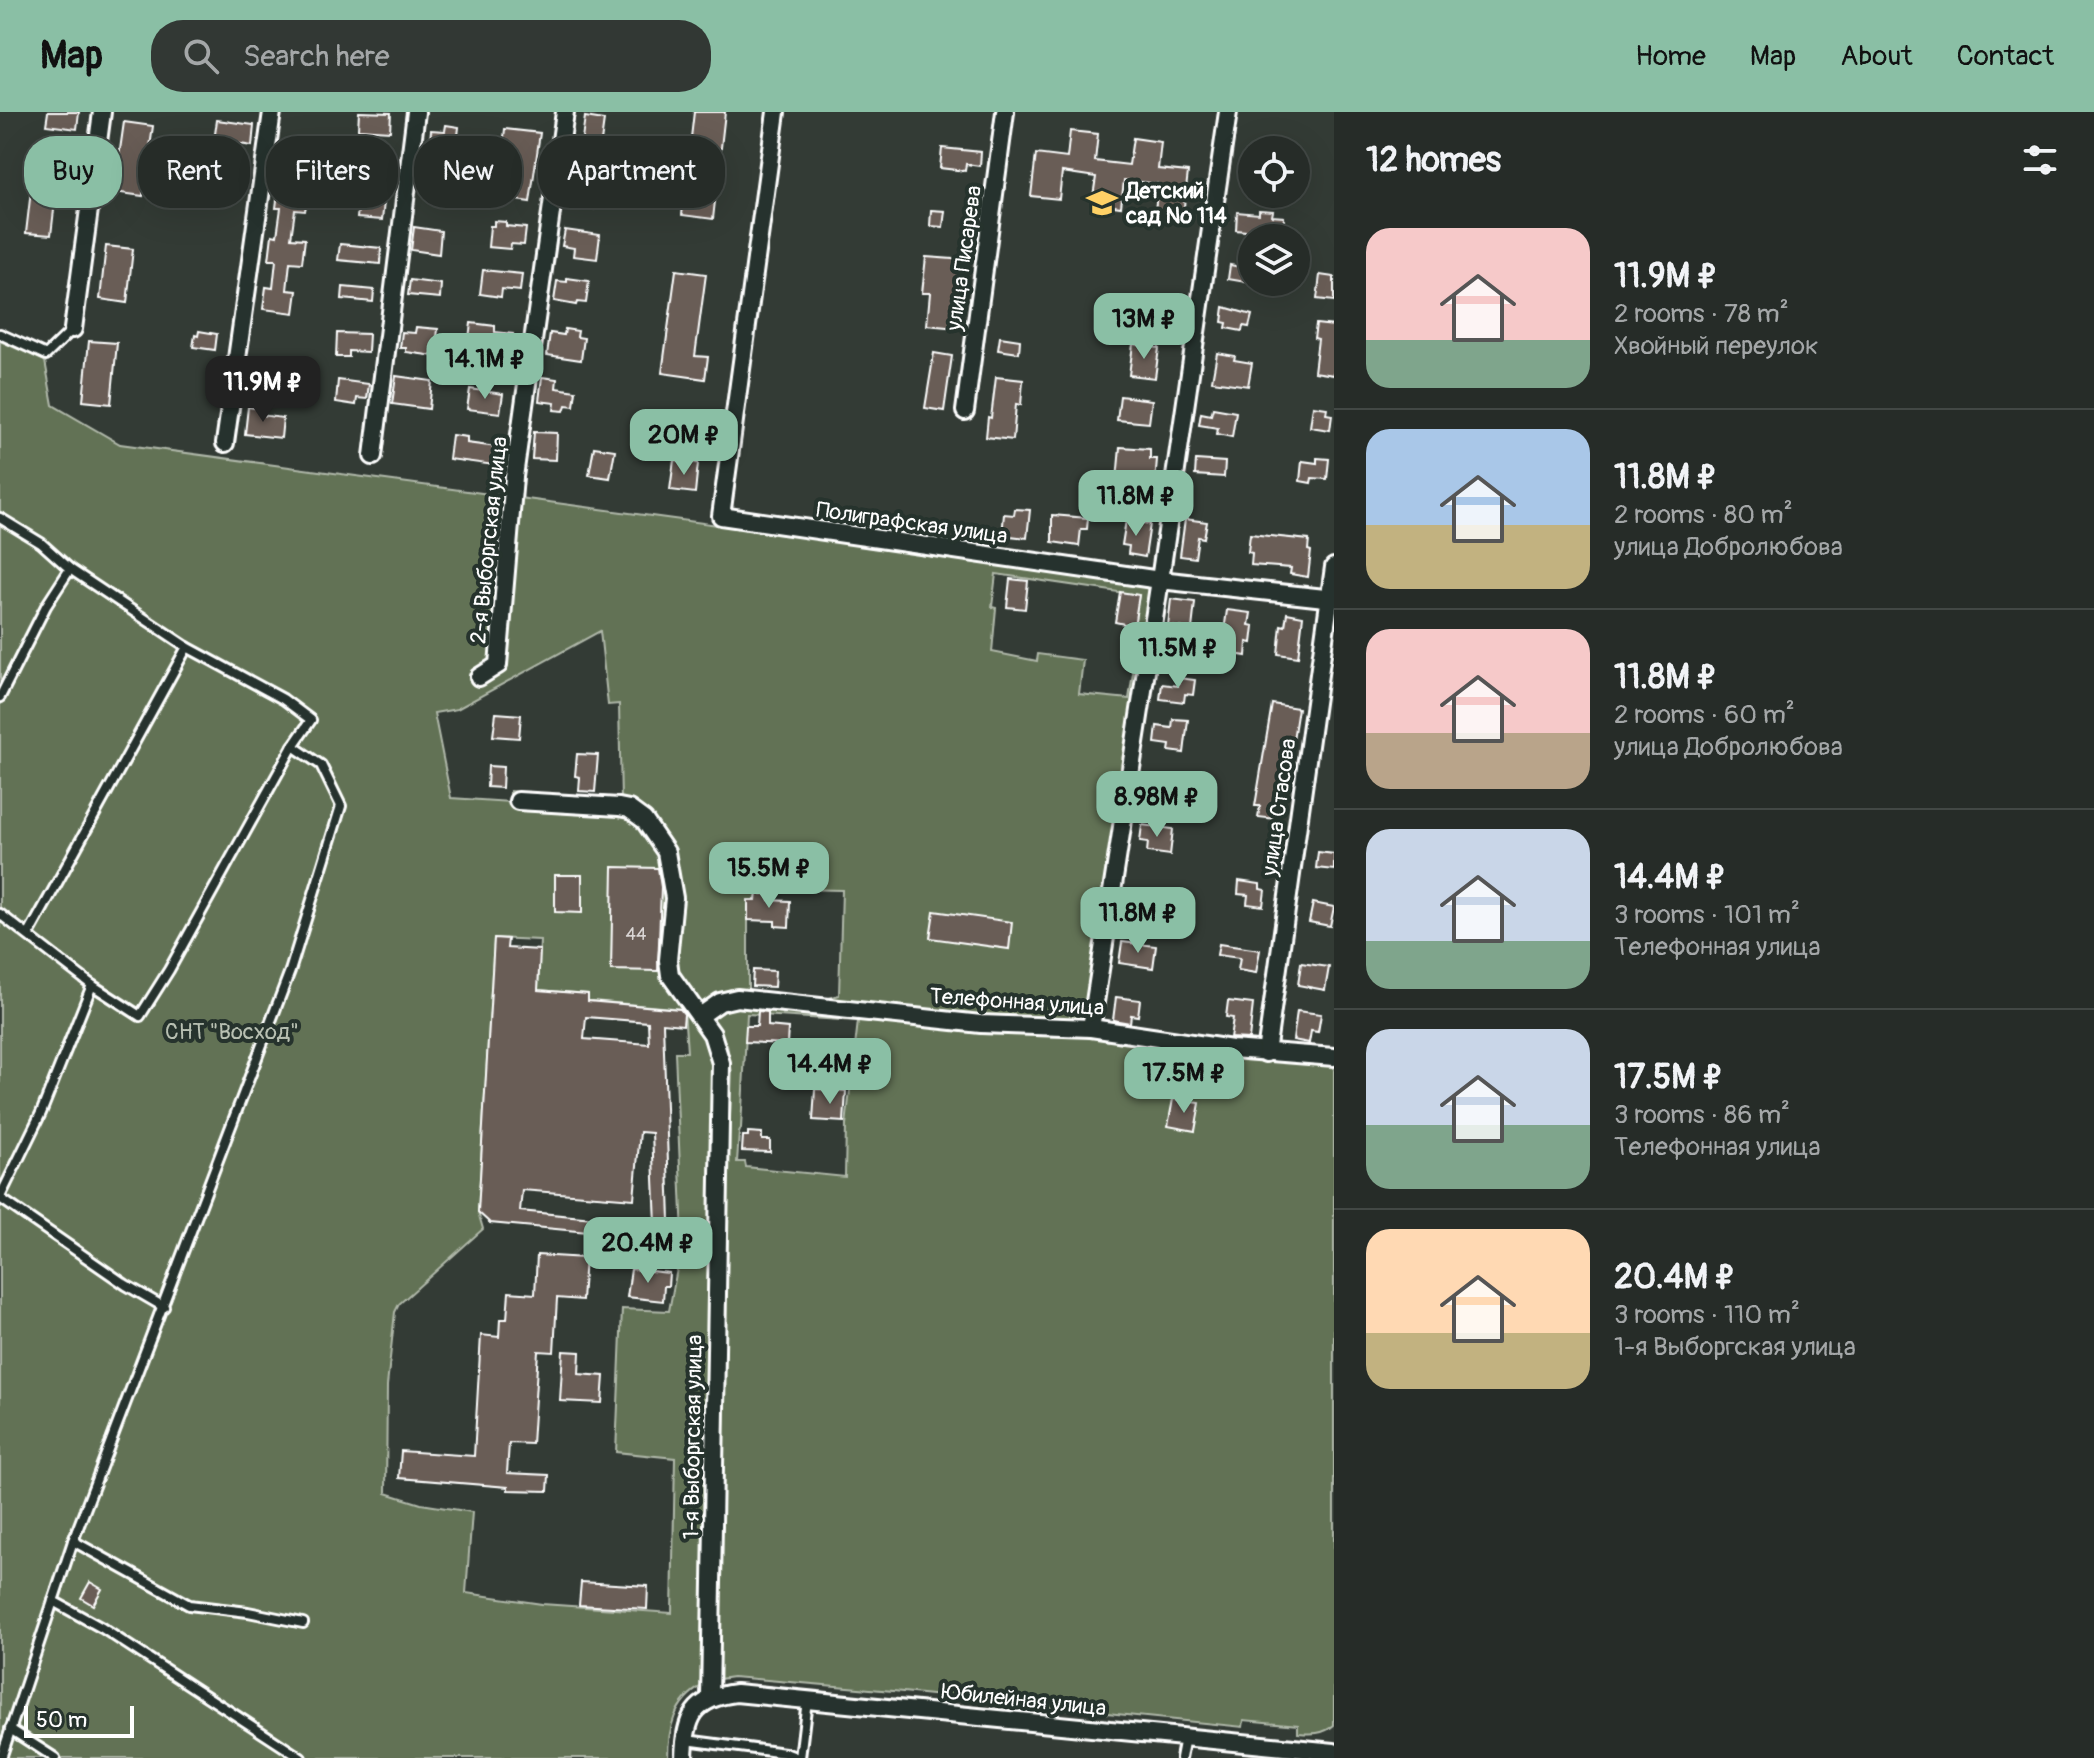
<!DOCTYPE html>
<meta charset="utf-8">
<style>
body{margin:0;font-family:Pangolin,sans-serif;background:#323834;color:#f1f3f6;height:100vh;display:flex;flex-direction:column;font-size:30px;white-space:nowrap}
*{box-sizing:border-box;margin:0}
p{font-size:26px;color:#a4a7a8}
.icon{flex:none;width:44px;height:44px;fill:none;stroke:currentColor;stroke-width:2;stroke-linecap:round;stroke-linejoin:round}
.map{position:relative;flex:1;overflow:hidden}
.details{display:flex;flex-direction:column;background:#262c28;width:760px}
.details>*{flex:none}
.guide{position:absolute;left:24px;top:24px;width:760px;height:72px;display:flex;gap:16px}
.fabs{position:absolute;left:1238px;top:24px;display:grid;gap:16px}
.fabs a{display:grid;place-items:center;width:72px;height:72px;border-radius:50%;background:#262c28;box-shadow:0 8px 32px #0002,0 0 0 2px #424845;font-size:40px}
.scale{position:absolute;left:24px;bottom:20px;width:110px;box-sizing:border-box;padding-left:8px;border:4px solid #fff;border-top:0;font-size:22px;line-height:28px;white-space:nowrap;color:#fff;-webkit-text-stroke:6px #26332d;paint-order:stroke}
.price{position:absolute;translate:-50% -68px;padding:0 18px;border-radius:16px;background:#8abfa5;color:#111;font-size:26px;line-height:52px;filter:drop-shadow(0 2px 4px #0008)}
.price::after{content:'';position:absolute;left:50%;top:48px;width:24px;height:18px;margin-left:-12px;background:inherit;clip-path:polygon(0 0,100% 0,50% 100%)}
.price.selected{background:#222;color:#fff}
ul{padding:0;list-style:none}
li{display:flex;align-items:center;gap:24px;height:200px;padding:0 32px}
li+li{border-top:2px solid #424845}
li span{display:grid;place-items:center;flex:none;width:224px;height:160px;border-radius:24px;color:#555}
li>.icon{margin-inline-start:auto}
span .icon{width:96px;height:96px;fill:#fffc;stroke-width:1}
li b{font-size:34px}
h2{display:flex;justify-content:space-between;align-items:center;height:96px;padding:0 32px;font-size:34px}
.pill{padding:0 28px;border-radius:32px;background:#262c28;box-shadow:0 8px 32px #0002,0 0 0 2px #424845;font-size:28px;line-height:72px}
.pill.selected{background:#8abfa5;color:#111}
header{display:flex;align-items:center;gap:48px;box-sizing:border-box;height:112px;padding:0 40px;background:#8abfa5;color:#111}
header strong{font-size:38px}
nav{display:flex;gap:44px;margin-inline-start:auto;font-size:28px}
.search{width:560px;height:72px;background:#323834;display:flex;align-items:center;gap:20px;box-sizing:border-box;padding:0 28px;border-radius:32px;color:#a4a7a8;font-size:30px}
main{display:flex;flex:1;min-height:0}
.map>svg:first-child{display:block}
.green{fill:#627254;stroke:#b0b8aa;stroke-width:2;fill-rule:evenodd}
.building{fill:#695d56;stroke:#fff;stroke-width:2;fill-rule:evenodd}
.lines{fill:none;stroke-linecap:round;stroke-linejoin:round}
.lane-casing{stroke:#fff;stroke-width:14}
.street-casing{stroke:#fff;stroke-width:22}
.lane{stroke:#26332d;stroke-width:8}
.street{stroke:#26332d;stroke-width:16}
.labels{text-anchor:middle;stroke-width:8;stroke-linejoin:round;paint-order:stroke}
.number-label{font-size:18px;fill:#dad6d5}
.poi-label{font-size:22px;font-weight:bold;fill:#fff;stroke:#26332d;text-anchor:start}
.street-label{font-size:22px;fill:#fff;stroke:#26332d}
.park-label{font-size:22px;fill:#b8c0b2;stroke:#26332d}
</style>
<header>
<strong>Map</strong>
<div class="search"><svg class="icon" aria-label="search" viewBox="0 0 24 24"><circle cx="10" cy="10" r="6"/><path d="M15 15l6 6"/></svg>Search here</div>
<nav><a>Home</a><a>Map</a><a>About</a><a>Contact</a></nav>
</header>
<main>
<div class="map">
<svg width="1334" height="1646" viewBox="0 0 1334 1646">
<rect width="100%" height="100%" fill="#333b35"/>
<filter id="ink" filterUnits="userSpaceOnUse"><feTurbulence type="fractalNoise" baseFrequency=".0125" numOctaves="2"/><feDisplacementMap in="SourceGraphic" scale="16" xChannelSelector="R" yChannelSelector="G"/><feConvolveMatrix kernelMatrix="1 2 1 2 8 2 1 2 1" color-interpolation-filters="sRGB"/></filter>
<g filter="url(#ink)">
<g class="green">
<path d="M0,229L45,249L53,293L120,332L1154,472L1087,911L706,891L704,924L711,941L714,964L702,1574C674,1589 668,1617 668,1646H0ZM996,462L1139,483L1134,514L1140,516L1129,587L1079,582L1083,548L1038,542L1037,549L992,540L996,496L992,495ZM600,519L608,593L619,592L621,689L551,685V682L510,679V690L451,686L434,601L457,597ZM774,773L796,777L842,778L839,883L826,887L748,879V788H756L757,782H770ZM494,826L540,828L538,878L588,882V889H592L684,897L687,940H675L683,1125L669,1199L622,1197L616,1340L675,1346L672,1501L542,1492L466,1481L472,1400L421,1392L386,1381L387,1274L395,1200L399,1192L483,1117L478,1100Z"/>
<path d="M729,893L1090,921L1227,944L1334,954V1613C1323,1623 1311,1622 1298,1621V1613L1244,1608L1243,1615L893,1579L733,1565L719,1567L726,1090L732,960L727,933L709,906ZM747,902L858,909L846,1013L845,1065L746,1055L745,1050H737L739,1021L741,1016Z"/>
</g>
<g class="building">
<polygon points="48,0 79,0 77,17 46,13"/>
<polygon points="359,0 391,1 390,19 358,17"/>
<polygon points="694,0 725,0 713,107 682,103"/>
<polygon points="585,5 604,8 598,51 579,49"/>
<polygon points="217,8 254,13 252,34 234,31 233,38 222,36 223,30 214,29"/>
<polygon points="124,10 153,14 143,84 114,80"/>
<polygon points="446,13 459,15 456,41 434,39 435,30 430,29 431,18 445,19"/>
<polygon points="505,17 540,21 530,90 497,85"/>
<polygon points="1070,19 1098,22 1095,49 1129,53 1133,26 1161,30 1158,57 1188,60 1183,103 1155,99 1158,72 1124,68 1121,95 1092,91 1096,65 1062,60 1059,87 1031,84 1036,42 1067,46"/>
<polygon points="282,33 312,35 309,61 294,60 295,54 281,53"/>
<polygon points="942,36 981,40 980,54 966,52 965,59 940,56"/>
<polygon points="349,38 388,41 386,67 347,64"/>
<polygon points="34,53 59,56 51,123 26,121"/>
<polygon points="427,62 460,66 457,91 436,89 437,80 426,79"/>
<polygon points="575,73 597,76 594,97 573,94"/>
<polygon points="278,80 308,82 305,99 295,98 291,126 305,127 302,151 290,150 287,178 297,179 294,201 263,197 266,175 273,176 276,148 269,148 272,123 277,124 281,96 276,96"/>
<polygon points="359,87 384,90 382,108 357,106"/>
<polygon points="931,98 945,99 943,115 930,114"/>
<polygon points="1259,98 1273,99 1272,104 1284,105 1283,122 1280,122 1279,126 1255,126 1256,120 1236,118 1237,100 1259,102"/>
<polygon points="494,109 506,110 506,114 526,116 524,133 511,132 510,137 488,135 490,114 494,114"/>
<polygon points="414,115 441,119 439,142 411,138"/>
<polygon points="565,118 600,123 597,147 573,144 574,136 562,134"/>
<polygon points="340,132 381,136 380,152 338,148"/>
<polygon points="106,134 133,137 127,191 100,187"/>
<polygon points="926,145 966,148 957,216 927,213 930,181 922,181"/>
<polygon points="1230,153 1252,157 1252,171 1228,167"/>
<polygon points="483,158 522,162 520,179 502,177 501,185 480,182"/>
<polygon points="676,158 706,162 695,244 708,245 705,267 662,261"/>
<polygon points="1320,163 1334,165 1334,189 1317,187"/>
<polygon points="567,166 589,169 586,191 577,190 576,193 554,189 557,169 567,170"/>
<polygon points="410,168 441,172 440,186 408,183"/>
<polygon points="343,175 374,178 373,190 342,187"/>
<polygon points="1224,195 1252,203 1249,215 1243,214 1242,219 1226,216 1227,211 1222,210"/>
<polygon points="1173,203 1187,204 1184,227 1170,225"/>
<polygon points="471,211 495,214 495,220 513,222 511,240 492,238 492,243 467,241"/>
<polygon points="1316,212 1334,214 1334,263 1314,260 1318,227 1314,226"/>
<polygon points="416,215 438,217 435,244 406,240 406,236 400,236 402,220 415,221"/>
<polygon points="565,217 578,219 577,225 584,226 581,248 547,243 550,221 564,223"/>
<polygon points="199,219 217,222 215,238 193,235 195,223 198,224"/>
<polygon points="337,221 369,222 368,240 349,239 349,245 336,245"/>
<polygon points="1000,225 1020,228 1019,241 998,238"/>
<polygon points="89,229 117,231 111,292 83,289"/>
<polygon points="1133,232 1159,236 1155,266 1129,263"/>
<polygon points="934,241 952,244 944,299 925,296"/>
<polygon points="1217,241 1235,244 1234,248 1252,251 1248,274 1212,269"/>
<polygon points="396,264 432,269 429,297 392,292"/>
<polygon points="542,265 557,267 556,276 576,279 574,294 566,293 564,299 554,298 555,291 539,289"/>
<polygon points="996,265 1023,268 1021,293 1016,292 1013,328 986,325 988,305 991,306"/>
<polygon points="338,268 369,272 367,287 357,286 356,293 336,290"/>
<polygon points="470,277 503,282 500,301 467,297"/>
<polygon points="1120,284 1152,288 1149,311 1117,308"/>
<polygon points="1313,294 1327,296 1326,302 1332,303 1330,318 1310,315"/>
<polygon points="248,295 261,297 260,303 283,306 281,326 245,322"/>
<polygon points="1213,296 1236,300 1232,325 1217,322 1218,316 1199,313 1201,301 1211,303"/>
<polygon points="534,320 557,321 556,348 532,347"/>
<polygon points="452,323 467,325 467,331 497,335 494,353 449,347"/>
<polygon points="594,335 615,338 610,366 589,363"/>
<polygon points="1120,335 1150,337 1150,347 1157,347 1155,371 1117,368"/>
<polygon points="1317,346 1329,347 1327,367 1312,366 1311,371 1300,369 1302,349 1317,351"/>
<polygon points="674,348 698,351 695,381 670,378"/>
<polygon points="1196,348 1225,350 1224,365 1195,363"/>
<polygon points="1015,397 1030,398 1027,426 1002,423 1004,402 1014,403"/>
<polygon points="1052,403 1088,406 1087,417 1081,417 1079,434 1052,430"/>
<polygon points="1185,407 1207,410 1204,426 1198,425 1195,446 1180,444"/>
<polygon points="1126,408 1150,412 1145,445 1128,442 1129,434 1122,433"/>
<polygon points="1250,422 1309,428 1308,438 1311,439 1308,465 1290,462 1291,456 1251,453 1252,441 1248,440"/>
<polygon points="1010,467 1028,469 1025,497 1007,495"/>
<polygon points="1120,480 1139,483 1134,514 1115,510"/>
<polygon points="1171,487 1195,490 1192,517 1168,514"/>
<polygon points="1227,498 1251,501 1249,513 1254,514 1252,531 1247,530 1246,544 1221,540"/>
<polygon points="1287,501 1303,504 1298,545 1278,542 1281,513 1285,514"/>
<polygon points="1179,566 1195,568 1193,583 1185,582 1184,590 1160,587 1162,572 1178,574"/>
<polygon points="1272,592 1298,596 1286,672 1279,671 1275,707 1258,705 1260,694 1255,694"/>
<polygon points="496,601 521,603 519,626 493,624"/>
<polygon points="1173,607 1188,608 1184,641 1169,639 1170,633 1155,631 1157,614 1172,616"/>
<polygon points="577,642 598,643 595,680 579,679 580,665 575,664"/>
<polygon points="488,654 503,655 502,676 487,675"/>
<polygon points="1142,713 1173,717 1170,743 1147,740 1148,730 1140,729"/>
<polygon points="1318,740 1334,742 1334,758 1316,756"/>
<polygon points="613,755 658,756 661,775 658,859 611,858"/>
<polygon points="555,763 582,763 582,801 555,800"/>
<polygon points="1239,769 1260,772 1260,777 1265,778 1263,794 1247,792 1248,783 1238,782"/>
<polygon points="1128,779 1163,780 1162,804 1128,804"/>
<polygon points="757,782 770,782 769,788 790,789 789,815 775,814 775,809 748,808 748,788 756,788"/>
<polygon points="1313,791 1334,795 1330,814 1309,810"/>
<polygon points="934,799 1012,810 1009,837 930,826"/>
<path d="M494,826L508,827L507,836L540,838L538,878L588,882V889L680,897L684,902L683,913L663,911L670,1108L667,1134L644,1132L645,1126L642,1125L490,1111L478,1100ZM586,905L648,910L649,932L584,927ZM640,1020L652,1021L656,1112L520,1099L522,1078L634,1087Z"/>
<polygon points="1122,830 1156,834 1153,856 1119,851"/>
<polygon points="1219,832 1260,838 1256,861 1238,858 1240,846 1217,843"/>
<polygon points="1301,851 1329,855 1325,878 1298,873"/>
<polygon points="753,858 775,859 774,875 752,874"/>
<polygon points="1116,885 1140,888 1138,904 1131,903 1130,911 1113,908"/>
<polygon points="1228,889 1253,892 1249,927 1230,926 1233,906 1226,905"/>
<polygon points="758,899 768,900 768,914 788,916 787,932 745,930 746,914 757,914"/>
<polygon points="1297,899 1321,902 1318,920 1311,919 1309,931 1293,928"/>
<polygon points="815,977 846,979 844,1010 813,1008"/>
<polygon points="1173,987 1200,991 1195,1019 1168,1014"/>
<polygon points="748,1020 762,1021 762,1028 770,1028 770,1040 742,1039 743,1024 748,1024"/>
<polygon points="537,1143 585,1146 582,1188 557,1186 554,1240 538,1239 532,1332 509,1331 507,1361 549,1363 548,1379 508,1378 508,1375 399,1366 401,1339 474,1344 481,1223 499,1225 500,1207 507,1207 509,1180 535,1182"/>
<polygon points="631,1157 669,1161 668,1174 664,1174 663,1189 627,1185"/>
<polygon points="563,1239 580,1240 579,1262 604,1264 602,1291 560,1289"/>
<polygon points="90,1470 102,1477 93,1493 81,1486"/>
<polygon points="581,1470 648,1474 647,1497 579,1493"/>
</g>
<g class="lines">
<defs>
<g id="lane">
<polyline points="0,222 46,243 73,217"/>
<polyline points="0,406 41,431 70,457 187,535 283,587 311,608 293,634 169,858 140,904 92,873 0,802"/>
<polyline points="0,585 46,494 70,457"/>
<polyline points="29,822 187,535"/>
<polyline points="0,1085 41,1001 92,873"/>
<polyline points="0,1086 126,1173 164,1195"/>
<polyline points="73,1429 189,1493 248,1500 303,1511"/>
<polyline points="53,1489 102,1516 301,1646"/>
<polyline points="10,1617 55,1646"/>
<polyline points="686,1628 785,1641 798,1646"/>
<polyline points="1,1646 73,1429 290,859 341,694 321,653 293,634"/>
<polyline points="800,1646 807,1588"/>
<polyline points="1181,1646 1185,1625"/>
</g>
<g id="street">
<polyline points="776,0 721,404 1160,468 1334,487"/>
<polyline points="73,217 102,0"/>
<polyline points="965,299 1005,0"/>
<polyline points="225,331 272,0"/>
<polyline points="373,344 416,0"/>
<polyline points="479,565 498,553 514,365 565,0"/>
<polyline points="518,689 619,695 629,697 644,708 666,740 674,786 668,848 670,863 712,922 721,951 710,1586"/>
<polyline points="700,904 720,890 737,886 981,912 1091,916 1232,937 1334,945"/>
<polyline points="1091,916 1160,468 1228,0"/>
<polyline points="1266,941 1334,455"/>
<path d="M684,1646C685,1606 693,1586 736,1581L1334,1640"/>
</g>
</defs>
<use href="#lane" class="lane-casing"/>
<use href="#street" class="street-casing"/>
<use href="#lane" class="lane"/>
<use href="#street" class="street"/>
</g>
</g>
<defs>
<symbol id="school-bare" viewBox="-9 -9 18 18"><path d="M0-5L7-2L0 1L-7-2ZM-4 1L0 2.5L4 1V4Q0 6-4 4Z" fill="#ffd166" stroke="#26332d" stroke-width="2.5" paint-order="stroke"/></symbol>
</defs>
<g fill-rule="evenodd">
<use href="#school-bare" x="1080" y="69" width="44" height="44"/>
</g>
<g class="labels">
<g class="number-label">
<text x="636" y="828">44</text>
</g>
<g class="poi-label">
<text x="1126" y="86">Детский<tspan x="1126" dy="25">сад № 114</tspan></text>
</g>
<g class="street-label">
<text transform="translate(963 146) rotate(-82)" y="8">улица Писарева</text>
<text transform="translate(912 410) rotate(8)" y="8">Полиграфская улица</text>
<text transform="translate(488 428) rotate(-84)" y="8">2-я Выборгская улица</text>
<text transform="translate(1278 695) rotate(-82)" y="8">улица Стасова</text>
<text transform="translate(1017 889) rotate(4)" y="8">Телефонная улица</text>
<text transform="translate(692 1325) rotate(-89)" y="8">1-я Выборгская улица</text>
<text transform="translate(1024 1587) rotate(6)" y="8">Юбилейная улица</text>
</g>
<g class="park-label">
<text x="232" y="927">СНТ "Восход"</text>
</g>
</g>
</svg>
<div class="fabs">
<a><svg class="icon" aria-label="locate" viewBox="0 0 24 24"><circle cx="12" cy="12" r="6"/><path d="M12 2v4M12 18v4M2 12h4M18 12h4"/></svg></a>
<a><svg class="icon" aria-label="layers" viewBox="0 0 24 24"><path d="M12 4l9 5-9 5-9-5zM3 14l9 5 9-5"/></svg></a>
</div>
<div class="scale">50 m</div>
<b class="price" style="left:1144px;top:249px">13M ₽</b>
<b class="price" style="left:485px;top:289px">14.1M ₽</b>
<b class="price selected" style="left:263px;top:312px">11.9M ₽</b>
<b class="price" style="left:684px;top:365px">20M ₽</b>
<b class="price" style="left:1136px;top:426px">11.8M ₽</b>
<b class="price" style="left:1178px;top:578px">11.5M ₽</b>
<b class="price" style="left:1157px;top:727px">8.98M ₽</b>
<b class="price" style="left:769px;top:798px">15.5M ₽</b>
<b class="price" style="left:1138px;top:843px">11.8M ₽</b>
<b class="price" style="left:830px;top:994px">14.4M ₽</b>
<b class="price" style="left:1184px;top:1003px">17.5M ₽</b>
<b class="price" style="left:648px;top:1173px">20.4M ₽</b>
<div class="guide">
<a class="pill selected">Buy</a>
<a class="pill">Rent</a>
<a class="pill">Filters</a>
<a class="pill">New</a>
<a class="pill">Apartment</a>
</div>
</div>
<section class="details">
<h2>12 homes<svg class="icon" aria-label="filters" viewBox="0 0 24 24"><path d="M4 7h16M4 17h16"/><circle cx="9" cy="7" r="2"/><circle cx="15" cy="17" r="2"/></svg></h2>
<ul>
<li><span style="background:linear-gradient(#f6c9c9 70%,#7fa58c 0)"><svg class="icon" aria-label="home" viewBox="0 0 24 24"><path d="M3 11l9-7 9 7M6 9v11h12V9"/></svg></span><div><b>11.9M ₽</b><p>2 rooms · 78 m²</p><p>Хвойный переулок</p></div></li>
<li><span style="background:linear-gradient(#a9c7e8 60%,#c2b280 0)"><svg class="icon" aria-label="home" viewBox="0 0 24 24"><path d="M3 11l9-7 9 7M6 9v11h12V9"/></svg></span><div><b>11.8M ₽</b><p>2 rooms · 80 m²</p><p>улица Добролюбова</p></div></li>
<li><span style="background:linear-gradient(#f6c9c9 65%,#b9a48a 0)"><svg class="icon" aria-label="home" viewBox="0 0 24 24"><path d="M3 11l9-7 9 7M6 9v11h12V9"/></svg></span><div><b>11.8M ₽</b><p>2 rooms · 60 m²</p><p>улица Добролюбова</p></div></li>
<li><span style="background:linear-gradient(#c9d6e8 70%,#7fa58c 0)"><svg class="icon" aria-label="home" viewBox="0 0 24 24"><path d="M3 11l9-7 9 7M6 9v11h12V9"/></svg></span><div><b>14.4M ₽</b><p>3 rooms · 101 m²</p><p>Телефонная улица</p></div></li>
<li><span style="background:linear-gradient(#c9d6e8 60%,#7fa58c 0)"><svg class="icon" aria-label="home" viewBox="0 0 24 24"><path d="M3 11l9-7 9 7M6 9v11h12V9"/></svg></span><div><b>17.5M ₽</b><p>3 rooms · 86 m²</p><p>Телефонная улица</p></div></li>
<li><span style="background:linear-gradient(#ffd9b3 65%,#c2b280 0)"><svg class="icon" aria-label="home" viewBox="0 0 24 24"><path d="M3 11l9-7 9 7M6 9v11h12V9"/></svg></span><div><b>20.4M ₽</b><p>3 rooms · 110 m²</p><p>1-я Выборгская улица</p></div></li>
</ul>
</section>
</main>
